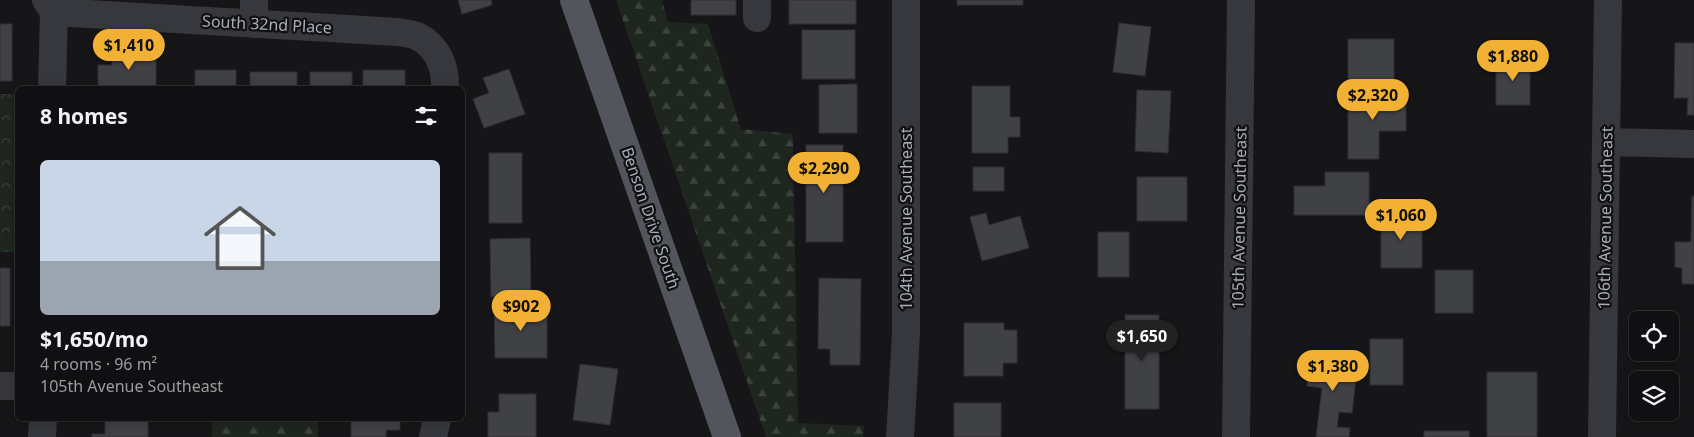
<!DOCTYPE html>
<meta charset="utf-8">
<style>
body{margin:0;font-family:"Noto Sans",sans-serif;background:#1e1e20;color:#f1f3f6;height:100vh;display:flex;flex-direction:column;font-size:19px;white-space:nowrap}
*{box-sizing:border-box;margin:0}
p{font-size:16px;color:#9c9d9f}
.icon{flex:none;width:28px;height:28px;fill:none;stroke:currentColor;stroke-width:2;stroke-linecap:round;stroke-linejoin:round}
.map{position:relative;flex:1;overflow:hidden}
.drawer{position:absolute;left:15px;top:86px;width:450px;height:335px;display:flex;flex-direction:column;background:#101012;border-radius:8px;box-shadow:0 2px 12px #0003,0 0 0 1px #303032}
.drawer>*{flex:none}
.buttons{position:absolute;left:1629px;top:311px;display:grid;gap:10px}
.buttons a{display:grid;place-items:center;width:50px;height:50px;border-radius:8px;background:#101012;box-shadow:0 2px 12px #0003,0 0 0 1px #303032;font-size:25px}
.price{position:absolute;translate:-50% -42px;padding:0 11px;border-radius:18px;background:#f2b134;color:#111;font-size:16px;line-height:32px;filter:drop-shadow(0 1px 2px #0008)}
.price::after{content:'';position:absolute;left:50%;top:30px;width:15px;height:11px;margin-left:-8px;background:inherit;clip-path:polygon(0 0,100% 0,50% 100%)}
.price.selected{background:#222;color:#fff}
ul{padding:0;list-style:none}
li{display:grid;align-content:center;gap:10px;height:265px;padding:0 25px}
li+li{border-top:1px solid #303032}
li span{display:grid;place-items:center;height:155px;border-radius:8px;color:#555}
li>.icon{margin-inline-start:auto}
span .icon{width:90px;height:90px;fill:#fffc;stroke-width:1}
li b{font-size:21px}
h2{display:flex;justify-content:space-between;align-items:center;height:60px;padding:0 25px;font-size:21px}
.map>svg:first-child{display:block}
.forest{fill:url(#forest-firs)}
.park{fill:url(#park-crowns)}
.building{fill:#404145;stroke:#303034}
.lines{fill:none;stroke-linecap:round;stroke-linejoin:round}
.minor{stroke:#37383d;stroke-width:28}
.major{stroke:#53555c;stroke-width:28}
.labels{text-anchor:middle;stroke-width:4.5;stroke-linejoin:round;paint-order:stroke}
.street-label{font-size:16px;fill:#a8adb8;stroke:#111113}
</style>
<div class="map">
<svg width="1694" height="437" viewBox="0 0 1694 437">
<defs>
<pattern id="forest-firs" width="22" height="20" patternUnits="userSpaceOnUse" patternTransform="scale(1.25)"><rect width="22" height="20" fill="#1e261f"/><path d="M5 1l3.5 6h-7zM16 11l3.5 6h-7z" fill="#3c433d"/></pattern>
<pattern id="park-crowns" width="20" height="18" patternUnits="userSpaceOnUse" patternTransform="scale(1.25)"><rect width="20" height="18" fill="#1e261f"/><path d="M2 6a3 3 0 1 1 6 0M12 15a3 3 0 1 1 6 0" fill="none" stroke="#3c433d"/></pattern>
</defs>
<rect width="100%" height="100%" fill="#161618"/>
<g class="forest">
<polygon points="616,0 662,0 668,22 708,24 741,129 793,134 798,423 864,426 863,437 766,437"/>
<rect x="212" y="419" width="106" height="18"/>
</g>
<rect class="park" x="0" y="94" width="17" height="158"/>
<g class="building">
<polygon points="458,0 491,0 492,5 462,14"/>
<rect x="691" y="0" width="45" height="15"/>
<rect x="789" y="0" width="67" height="24"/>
<rect x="957" y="0" width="66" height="5"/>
<polygon points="1119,23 1151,27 1145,76 1113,72"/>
<rect x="0" y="24" width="12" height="57"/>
<rect x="802" y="30" width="53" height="49"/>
<rect x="1348" y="39" width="46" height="47"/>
<polygon points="1675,43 1694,43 1694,115 1687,115 1688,98 1674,98"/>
<polygon points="112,51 156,51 156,89 98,89 98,65 112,65"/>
<rect x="1496" y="59" width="34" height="46"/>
<polygon points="509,69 525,114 484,128 473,99 489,93 483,78"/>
<rect x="195" y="70" width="41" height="19"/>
<rect x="363" y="70" width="42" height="19"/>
<rect x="250" y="72" width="47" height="17"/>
<rect x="310" y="72" width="42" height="17"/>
<polygon points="857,84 857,133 819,133 819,85"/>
<polygon points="972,86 1010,86 1010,117 1020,117 1020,137 1008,137 1008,153 972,153"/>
<polygon points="1137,90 1171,91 1168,153 1135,151"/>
<polygon points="1348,93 1406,93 1406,131 1379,131 1379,159 1348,159"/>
<rect x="806" y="145" width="37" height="97"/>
<rect x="489" y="153" width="33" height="70"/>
<rect x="973" y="167" width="31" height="24"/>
<polygon points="1325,172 1369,172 1369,215 1294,215 1294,186 1325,186"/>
<rect x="1137" y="177" width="50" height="44"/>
<polygon points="1692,196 1694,196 1694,284 1682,284 1682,268 1675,267 1675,242 1691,242"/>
<polygon points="986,213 989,225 1020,216 1029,248 982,261 970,217"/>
<rect x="1381" y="213" width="41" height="55"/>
<rect x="1098" y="232" width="31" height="45"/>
<polygon points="530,238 531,296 491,297 490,239"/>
<rect x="0" y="268" width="10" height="58"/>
<rect x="1435" y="270" width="38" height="43"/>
<polygon points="819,278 861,279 860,365 830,365 830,349 818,349"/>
<polygon points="494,306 547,306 547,358 495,358"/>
<rect x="1125" y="315" width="34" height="94"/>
<polygon points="964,323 1004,323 1004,330 1017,330 1017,363 1003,363 1003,376 964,376"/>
<rect x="1370" y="339" width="33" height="46"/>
<polygon points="1310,355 1358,360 1352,413 1339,412 1337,427 1350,428 1349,437 1316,437 1322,388 1307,386"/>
<polygon points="580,364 618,369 610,425 573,420"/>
<rect x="1487" y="372" width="50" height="65"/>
<polygon points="499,394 536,394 536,437 488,437 488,412 499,412"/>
<rect x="954" y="403" width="47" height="34"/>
<polygon points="351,419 400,419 400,430 386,430 386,437 351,437"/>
<polygon points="105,421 148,421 148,437 92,437 92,434 105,434"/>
<rect x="1424" y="431" width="45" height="6"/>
</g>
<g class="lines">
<g class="minor">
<path d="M46,0L54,12L398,32C404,33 412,34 417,36C438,46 446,68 445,89"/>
<polyline points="254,0 254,24"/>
<polyline points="757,0 757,18"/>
<polyline points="52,89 54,12"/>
<polyline points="1606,142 1694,144"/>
<polyline points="0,386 18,386"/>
<polyline points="42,437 43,419"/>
<polyline points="433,437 437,419"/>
<polyline points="900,437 906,334 906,0"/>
<polyline points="1236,437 1241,0"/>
<polyline points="1602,437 1608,0"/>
</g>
<polyline class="major" points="574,0 727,437"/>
</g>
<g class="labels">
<g class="street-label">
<text transform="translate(267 24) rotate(3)" y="6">South 32nd Place</text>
<text transform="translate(651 218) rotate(71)" y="6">Benson Drive South</text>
<text transform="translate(1239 218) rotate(-89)" y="6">105th Avenue Southeast</text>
<text transform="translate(1605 218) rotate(-89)" y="6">106th Avenue Southeast</text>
<text transform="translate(906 219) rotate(-90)" y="6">104th Avenue Southeast</text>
</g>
</g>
</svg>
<div class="buttons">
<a><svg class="icon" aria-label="locate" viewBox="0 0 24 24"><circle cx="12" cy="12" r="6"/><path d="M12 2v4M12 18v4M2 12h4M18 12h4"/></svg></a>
<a><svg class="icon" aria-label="layers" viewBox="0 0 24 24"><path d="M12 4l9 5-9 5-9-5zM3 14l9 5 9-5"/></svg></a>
</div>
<b class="price" style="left:129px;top:71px">$1,410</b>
<b class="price" style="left:1513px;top:82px">$1,880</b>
<b class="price" style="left:1373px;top:121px">$2,320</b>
<b class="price" style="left:824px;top:194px">$2,290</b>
<b class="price" style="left:1401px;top:241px">$1,060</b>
<b class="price" style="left:521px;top:332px">$902</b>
<b class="price selected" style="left:1142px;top:362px">$1,650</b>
<b class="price" style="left:1333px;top:392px">$1,380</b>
<section class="drawer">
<h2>8 homes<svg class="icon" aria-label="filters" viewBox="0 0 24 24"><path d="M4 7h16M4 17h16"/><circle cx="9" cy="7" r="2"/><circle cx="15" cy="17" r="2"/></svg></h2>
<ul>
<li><span style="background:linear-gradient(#c9d6e8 65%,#9aa5b1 0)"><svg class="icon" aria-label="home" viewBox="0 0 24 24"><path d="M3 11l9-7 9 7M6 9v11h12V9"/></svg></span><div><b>$1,650/mo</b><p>4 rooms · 96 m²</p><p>105th Avenue Southeast</p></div></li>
</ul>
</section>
</div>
